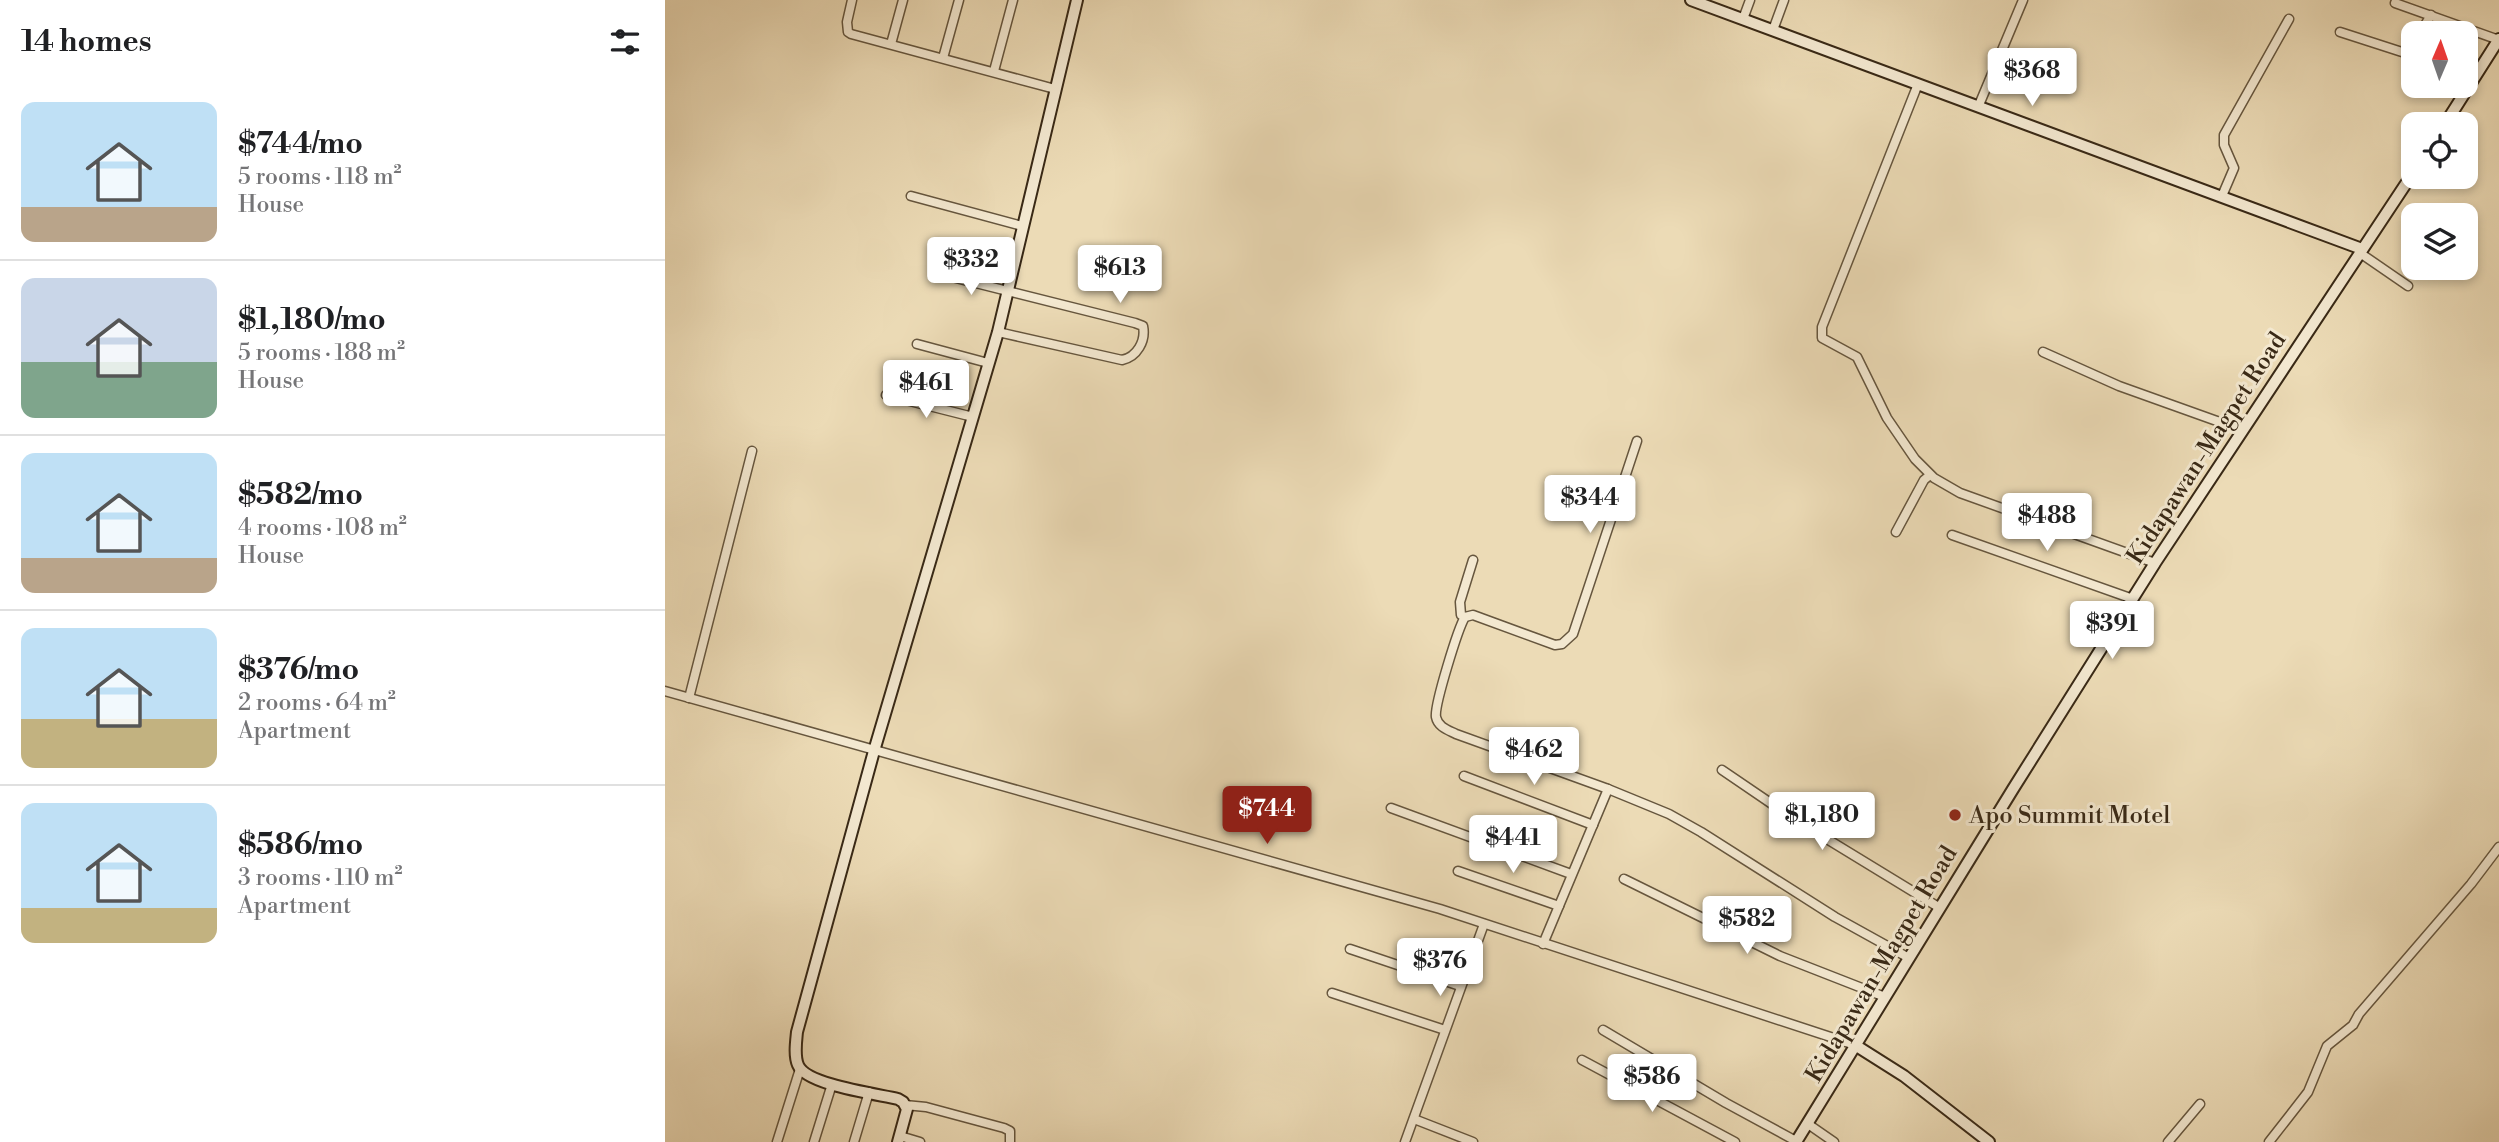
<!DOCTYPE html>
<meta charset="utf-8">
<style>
body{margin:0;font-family:"Libre Bodoni",serif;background:#f6f6f6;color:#202124;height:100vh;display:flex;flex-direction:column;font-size:26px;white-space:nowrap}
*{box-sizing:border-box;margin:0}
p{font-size:23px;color:#757577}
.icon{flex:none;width:38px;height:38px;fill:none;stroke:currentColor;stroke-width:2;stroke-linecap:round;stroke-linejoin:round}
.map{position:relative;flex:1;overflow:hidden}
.side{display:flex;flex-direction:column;background:#fff;width:665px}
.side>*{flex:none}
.needle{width:46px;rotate:2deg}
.fabs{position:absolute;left:1736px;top:21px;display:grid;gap:14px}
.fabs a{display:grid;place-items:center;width:77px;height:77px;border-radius:14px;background:#fff;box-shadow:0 4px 10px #0003;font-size:35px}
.price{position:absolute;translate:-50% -60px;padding:0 16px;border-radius:7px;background:#fff;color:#222;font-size:23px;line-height:46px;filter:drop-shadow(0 2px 4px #0008)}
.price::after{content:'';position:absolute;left:50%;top:42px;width:21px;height:16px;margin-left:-10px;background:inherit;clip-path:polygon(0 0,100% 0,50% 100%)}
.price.active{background:#8f2418;color:#fff}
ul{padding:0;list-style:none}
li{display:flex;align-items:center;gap:21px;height:175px;padding:0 21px}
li+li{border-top:2px solid #e0e0e0}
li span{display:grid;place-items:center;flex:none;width:196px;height:140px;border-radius:14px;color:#555}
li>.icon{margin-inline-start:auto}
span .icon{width:84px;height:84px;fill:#fffc;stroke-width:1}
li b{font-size:30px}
h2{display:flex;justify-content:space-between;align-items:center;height:84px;padding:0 21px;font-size:30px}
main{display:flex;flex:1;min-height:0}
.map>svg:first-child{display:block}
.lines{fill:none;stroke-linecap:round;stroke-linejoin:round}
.street-casing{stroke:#66563e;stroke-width:11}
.secondary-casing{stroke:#392916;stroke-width:14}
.street{stroke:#f3e8d0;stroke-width:8}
.secondary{stroke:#f3e8d0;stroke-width:10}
.poi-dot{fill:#8f2418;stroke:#f3e8d0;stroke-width:2.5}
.labels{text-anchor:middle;stroke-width:6;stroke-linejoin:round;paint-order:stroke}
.street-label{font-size:24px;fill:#392916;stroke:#f3e8d0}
.poi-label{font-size:24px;fill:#392916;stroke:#f3e8d0;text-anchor:start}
</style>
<main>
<section class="side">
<h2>14 homes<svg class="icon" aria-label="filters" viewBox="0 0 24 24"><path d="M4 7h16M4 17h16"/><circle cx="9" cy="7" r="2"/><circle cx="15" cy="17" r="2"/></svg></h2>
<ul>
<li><span style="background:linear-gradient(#bfe0f5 75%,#b9a48a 0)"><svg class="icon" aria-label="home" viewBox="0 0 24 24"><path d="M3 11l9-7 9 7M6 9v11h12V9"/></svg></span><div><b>$744/mo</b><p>5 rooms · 118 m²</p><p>House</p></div></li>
<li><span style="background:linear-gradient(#c9d6e8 60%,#7fa58c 0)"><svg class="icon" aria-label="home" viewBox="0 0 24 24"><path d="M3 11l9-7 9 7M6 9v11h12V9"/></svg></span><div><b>$1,180/mo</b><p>5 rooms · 188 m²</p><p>House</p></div></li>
<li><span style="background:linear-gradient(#bfe0f5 75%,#b9a48a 0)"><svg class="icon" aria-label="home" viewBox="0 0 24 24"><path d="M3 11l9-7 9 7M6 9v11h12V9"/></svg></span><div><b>$582/mo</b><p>4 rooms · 108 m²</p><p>House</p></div></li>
<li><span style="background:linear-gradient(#bfe0f5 65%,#c2b280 0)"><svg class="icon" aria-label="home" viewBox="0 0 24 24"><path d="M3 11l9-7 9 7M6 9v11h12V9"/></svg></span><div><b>$376/mo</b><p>2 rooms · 64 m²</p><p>Apartment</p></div></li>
<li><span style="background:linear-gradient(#bfe0f5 75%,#c2b280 0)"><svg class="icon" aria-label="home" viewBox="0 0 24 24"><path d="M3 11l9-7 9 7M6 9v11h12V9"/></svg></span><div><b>$586/mo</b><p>3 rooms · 110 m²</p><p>Apartment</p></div></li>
</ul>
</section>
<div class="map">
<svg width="1834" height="1142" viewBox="0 0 1834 1142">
<rect width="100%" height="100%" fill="#ecdbb6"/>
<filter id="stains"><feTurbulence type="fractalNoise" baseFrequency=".00286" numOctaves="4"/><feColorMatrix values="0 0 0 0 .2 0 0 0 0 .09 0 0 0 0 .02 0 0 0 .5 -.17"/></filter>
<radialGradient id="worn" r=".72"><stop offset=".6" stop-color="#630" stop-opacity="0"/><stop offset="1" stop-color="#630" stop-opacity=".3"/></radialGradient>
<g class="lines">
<defs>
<g id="street">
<polyline points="187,0 182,22 183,32 186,34 390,89"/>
<polyline points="1730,3 1834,40"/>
<polyline points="1078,19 1085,0"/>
<polyline points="1108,30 1119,0"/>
<polyline points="1675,32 1737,52 1742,51 1748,45"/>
<polyline points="1755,33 1766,15"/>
<polyline points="226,44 238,0"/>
<polyline points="278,58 294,0"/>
<polyline points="329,71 348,0"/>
<polyline points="1253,84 1157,327 1157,338 1192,357 1222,418 1250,459 1269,478 1295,493 1490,563"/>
<polyline points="1314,105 1358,0"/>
<polyline points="246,196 357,226"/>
<polyline points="1557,196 1569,168 1559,145 1559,135 1624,19"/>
<polyline points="1695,253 1743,286"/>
<path d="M275,274L470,323L478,326C481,341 472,357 457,360L333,332"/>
<polyline points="252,344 323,363"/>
<polyline points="1378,352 1454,386 1577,430"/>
<polyline points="221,395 308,417"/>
<path d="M972,441L908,634L897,644L890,645L808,615L800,617C793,628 769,706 771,717C773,727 783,730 791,734L943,789L1004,814L1036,832L1170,917L1244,958"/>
<polyline points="1231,532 1259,480 1265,475"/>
<polyline points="1287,535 1468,599"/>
<polyline points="800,617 796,615 795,602 808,560"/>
<polyline points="0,691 775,909 1190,1045"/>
<polyline points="24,698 87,451"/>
<polyline points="1057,770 1126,817 1275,908"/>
<polyline points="799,776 928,825"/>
<polyline points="726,808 906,874"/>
<polyline points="793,871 894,906"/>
<polyline points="959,879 1115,956 1220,997"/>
<polyline points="878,944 943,789"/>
<polyline points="685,949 795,986"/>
<polyline points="667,993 780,1030"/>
<polyline points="938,1030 1061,1103 1131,1141"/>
<polyline points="917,1060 1070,1142"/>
<polyline points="240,1105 261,1107 339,1128 345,1131 345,1142"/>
<polyline points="749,1119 808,1142"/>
<polyline points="1143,1124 1169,1142"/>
<polyline points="235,1136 255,1142"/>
<polyline points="112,1142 135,1069"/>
<polyline points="149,1142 167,1084"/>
<polyline points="189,1142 204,1092"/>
<polyline points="740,1142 819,924"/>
<polyline points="1503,1142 1535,1104"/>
<polyline points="1604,1142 1643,1092 1662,1046 1688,1025 1694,1014 1806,884 1834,847"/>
</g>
<g id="secondary">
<polyline points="1026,0 1697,249"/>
<polyline points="1780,124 1834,39"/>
<polyline points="1190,1045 1239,1076 1324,1142"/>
<path d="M233,1142L242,1109L238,1102L233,1099C212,1094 141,1085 133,1065C129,1056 131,1042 132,1032L209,751L333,332L412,0"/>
<polyline points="1131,1142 1348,789 1490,563 1748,173"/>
</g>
</defs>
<use href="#street" class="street-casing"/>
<use href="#secondary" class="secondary-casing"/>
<use href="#street" class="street"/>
<use href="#secondary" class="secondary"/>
</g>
<circle class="poi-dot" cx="1290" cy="815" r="7"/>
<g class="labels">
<g class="street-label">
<text transform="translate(1541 448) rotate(-57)" y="8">Kidapawan-Magpet Road</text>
<text transform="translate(1216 964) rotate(-59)" y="8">Kidapawan-Magpet Road</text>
</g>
<g class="poi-label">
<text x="1304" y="823">Apo Summit Motel</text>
</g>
</g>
<rect width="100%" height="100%" filter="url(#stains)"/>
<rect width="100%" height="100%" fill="url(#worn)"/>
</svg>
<div class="fabs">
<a><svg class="needle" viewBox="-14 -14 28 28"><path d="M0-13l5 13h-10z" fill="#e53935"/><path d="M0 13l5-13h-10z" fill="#757577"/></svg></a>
<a><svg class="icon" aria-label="locate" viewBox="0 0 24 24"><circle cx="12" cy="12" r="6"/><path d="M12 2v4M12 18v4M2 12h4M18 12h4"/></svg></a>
<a><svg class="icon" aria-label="layers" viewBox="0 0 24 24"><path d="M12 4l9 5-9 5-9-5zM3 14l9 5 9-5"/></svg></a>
</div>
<b class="price" style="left:1367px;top:108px">$368</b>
<b class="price" style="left:306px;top:297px">$332</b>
<b class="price" style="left:455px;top:305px">$613</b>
<b class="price" style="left:261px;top:420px">$461</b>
<b class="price" style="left:925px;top:535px">$344</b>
<b class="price" style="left:1382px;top:553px">$488</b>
<b class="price" style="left:1447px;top:661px">$391</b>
<b class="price" style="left:869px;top:787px">$462</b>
<b class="price active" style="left:602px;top:846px">$744</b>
<b class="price" style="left:1157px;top:852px">$1,180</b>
<b class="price" style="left:848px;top:875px">$441</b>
<b class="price" style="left:1082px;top:956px">$582</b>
<b class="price" style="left:775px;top:998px">$376</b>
<b class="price" style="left:987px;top:1114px">$586</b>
</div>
</main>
